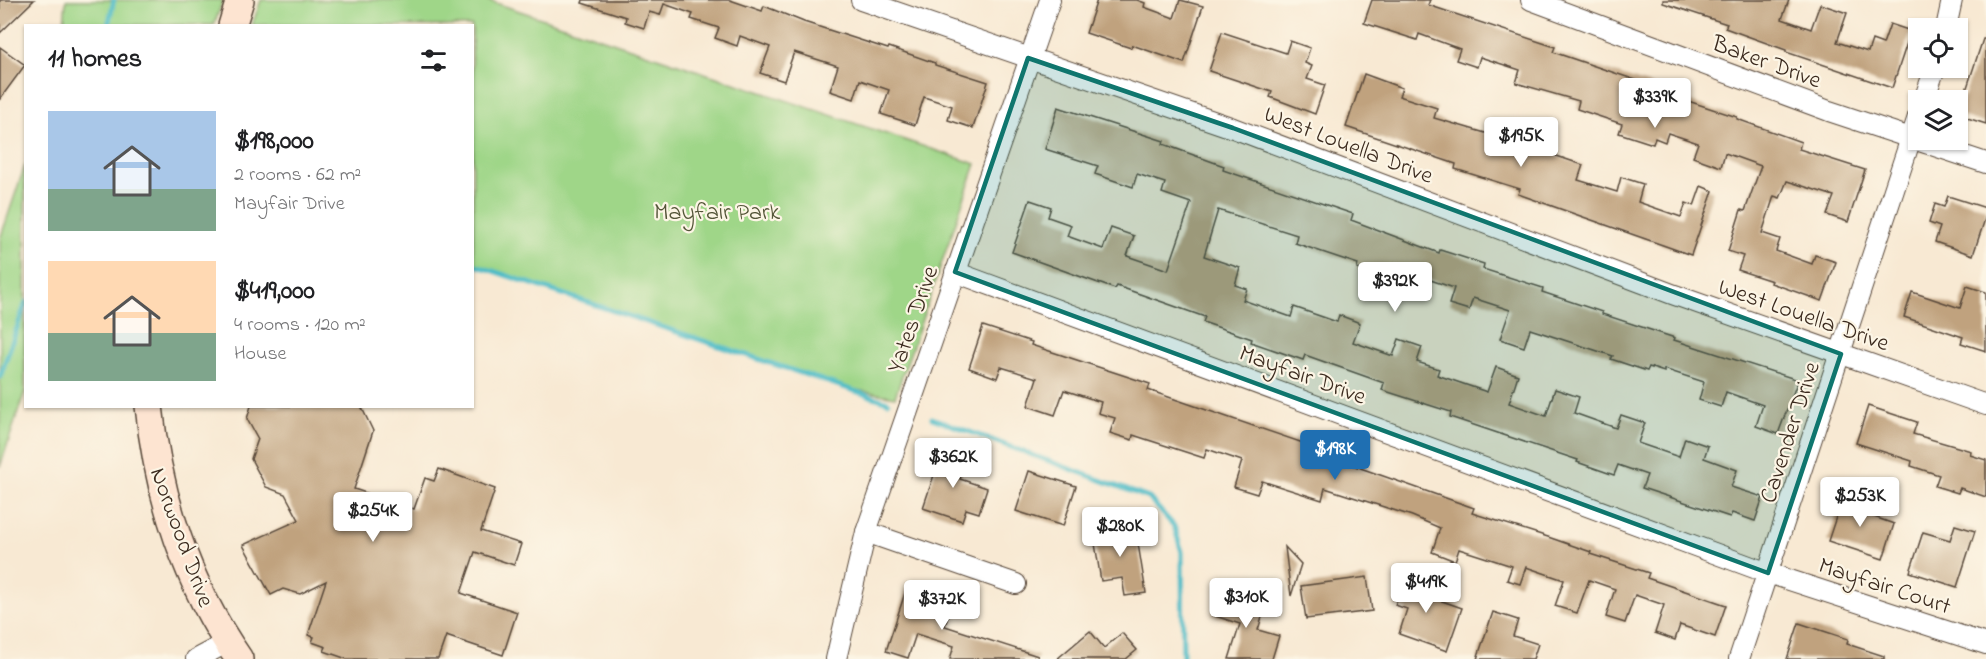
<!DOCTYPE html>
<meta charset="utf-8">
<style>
body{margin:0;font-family:"Indie Flower",sans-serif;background:#f6f6f6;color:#202124;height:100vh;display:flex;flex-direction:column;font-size:22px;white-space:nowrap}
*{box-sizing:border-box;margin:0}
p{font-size:20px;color:#757577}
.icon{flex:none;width:33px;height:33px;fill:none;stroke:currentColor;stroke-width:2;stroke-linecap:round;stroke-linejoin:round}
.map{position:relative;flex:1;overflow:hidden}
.panel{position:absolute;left:24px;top:24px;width:450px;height:384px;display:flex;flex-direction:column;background:#fff;border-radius:0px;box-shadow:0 2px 4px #0004}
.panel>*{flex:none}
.fabs{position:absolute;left:1908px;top:18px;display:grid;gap:12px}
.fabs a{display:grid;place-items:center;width:60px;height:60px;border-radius:0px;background:#fff;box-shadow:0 2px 4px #0004;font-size:30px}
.price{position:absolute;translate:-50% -51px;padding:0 14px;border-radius:6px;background:#fff;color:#222;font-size:20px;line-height:39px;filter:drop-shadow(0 2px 3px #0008)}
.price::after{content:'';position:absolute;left:50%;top:36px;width:18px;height:14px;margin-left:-9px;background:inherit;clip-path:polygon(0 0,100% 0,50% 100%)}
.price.current{background:#1f6fb2;color:#fff}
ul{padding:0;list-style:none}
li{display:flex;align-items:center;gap:18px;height:150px;padding:0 24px}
li span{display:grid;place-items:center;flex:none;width:168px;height:120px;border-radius:0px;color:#555}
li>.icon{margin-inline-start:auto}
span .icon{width:72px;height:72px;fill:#fffc;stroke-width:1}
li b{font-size:26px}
h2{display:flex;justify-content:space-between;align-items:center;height:72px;padding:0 24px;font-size:26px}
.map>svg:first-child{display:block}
.green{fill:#9fd688;stroke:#6d8053;stroke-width:1.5}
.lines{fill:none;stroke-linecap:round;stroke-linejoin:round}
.stream{stroke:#4ebcc7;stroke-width:5}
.building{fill:#c0a27e}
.minor-casing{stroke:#574739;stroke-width:22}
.secondary-casing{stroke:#574739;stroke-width:30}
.minor{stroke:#fff;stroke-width:20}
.secondary{stroke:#fde4d1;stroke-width:27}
.marked{fill:#0f766e;fill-opacity:0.2;stroke:#0f766e;stroke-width:4.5;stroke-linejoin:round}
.labels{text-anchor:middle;stroke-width:4.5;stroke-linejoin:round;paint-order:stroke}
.street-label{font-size:24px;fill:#3b2a1e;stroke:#fcf5e5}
.park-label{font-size:24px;fill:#545538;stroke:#fcf5e5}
</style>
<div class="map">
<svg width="1986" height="659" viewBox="0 0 1986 659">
<rect width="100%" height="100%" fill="#fcf5e5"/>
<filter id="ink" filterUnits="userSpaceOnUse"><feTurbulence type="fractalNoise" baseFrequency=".0167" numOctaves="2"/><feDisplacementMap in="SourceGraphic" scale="12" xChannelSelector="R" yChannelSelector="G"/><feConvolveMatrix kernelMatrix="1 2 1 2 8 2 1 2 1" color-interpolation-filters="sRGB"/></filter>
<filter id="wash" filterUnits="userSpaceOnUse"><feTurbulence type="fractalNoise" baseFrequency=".008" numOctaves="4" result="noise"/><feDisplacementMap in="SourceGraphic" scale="24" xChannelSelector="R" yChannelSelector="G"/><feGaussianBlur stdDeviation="1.35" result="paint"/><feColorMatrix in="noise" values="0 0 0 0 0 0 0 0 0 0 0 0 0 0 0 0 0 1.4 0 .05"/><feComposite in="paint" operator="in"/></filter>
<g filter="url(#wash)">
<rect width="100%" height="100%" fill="#f8e9d3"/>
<g class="green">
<polygon points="66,0 223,0 214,25 64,25"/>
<polygon points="261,0 487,0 976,164 895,397 846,388 473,263 472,26 252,25"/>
<polygon points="25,165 25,391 0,467 0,239"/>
</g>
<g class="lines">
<g class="stream">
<polyline points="108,26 114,0"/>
<polyline points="472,264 888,402"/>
<polyline points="0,377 26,302"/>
<polyline points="932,418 1149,498 1174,526 1182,552 1183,659"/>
</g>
</g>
<g id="blocks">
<g class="building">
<polygon points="0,0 34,0 0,33"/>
<polygon points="583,0 730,0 762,11 764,6 804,22 888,49 889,47 935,63 935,65 988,82 973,128 948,120 952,106 924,97 915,125 881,114 889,90 860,80 854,99 830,91 838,66 794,52 784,81 760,73 770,47 740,36 737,46 715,38 719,28 691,19 693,14 664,4 660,15 649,12 644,28 625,22 626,17 582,3"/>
<polygon points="1097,0 1137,0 1145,3 1144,7 1174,18 1180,0 1203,6 1184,63 1132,45 1131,48 1086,33"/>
<polygon points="1372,0 1430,0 1428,5 1555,47 1553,52 1680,95 1679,98 1737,117 1737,119 1801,142 1799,149 1865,170 1848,222 1827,215 1834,196 1787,181 1780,198 1774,196 1762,233 1780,239 1776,251 1812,264 1815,255 1836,262 1822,301 1771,283 1772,281 1738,270 1743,256 1728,251 1741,210 1745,211 1761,166 1725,153 1721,167 1693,157 1698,143 1668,133 1665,142 1655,138 1653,144 1619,133 1622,124 1577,109 1579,101 1516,83 1520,70 1480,57 1477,67 1456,60 1460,49 1419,34 1417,40 1364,23"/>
<polygon points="1663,0 1789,0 1782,19 1811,29 1820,4 1847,13 1837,42 1868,52 1872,40 1883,44 1890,24 1911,31 1892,88 1786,52 1786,50 1725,28 1727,24 1663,3"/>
<polygon points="1222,32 1286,53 1290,41 1310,48 1305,63 1312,66 1307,79 1325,85 1315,114 1270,97 1272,92 1209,71"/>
<polygon points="1983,39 1986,39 1986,124 1958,115"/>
<polygon points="0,47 25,65 0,99"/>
<polygon points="1364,74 1402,88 1399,96 1437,108 1434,118 1516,142 1583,165 1578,180 1617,192 1621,177 1643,184 1638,202 1681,217 1686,203 1694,206 1701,186 1713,191 1691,255 1518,194 1520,189 1455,169 1456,164 1346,127"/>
<polygon points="1058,107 1164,141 1163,144 1224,166 1223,170 1353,214 1351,220 1439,253 1440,250 1484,264 1483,269 1543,288 1542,292 1602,312 1602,314 1675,338 1674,340 1798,380 1778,434 1756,426 1763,405 1726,392 1721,407 1699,400 1704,382 1664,369 1664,372 1649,367 1647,371 1611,359 1613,356 1530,329 1524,347 1500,339 1510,310 1473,298 1469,310 1449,304 1454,288 1410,273 1409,275 1384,266 1380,277 1357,269 1358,264 1295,243 1297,235 1218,210 1204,256 1240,268 1235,285 1247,289 1243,300 1291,317 1294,307 1337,322 1339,315 1360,323 1353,342 1393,356 1399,339 1422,347 1417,362 1439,369 1437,375 1487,392 1496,367 1518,375 1509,403 1546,416 1555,389 1579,397 1574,413 1616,428 1621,415 1645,423 1638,443 1679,457 1685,438 1708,446 1704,458 1737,470 1731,487 1763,497 1755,521 1732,513 1730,517 1642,488 1647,475 1618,465 1614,475 1577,462 1578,460 1450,417 1451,412 1382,390 1384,383 1305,355 1303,360 1251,342 1252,339 1203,322 1205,317 1117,286 1115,289 1012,252 1030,200 1051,207 1048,217 1071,225 1067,236 1103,249 1111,228 1134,236 1127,256 1168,270 1191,203 1162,193 1165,183 1137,174 1133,187 1095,174 1098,166 1045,149"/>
<polygon points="1948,196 1986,208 1986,216 1973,255 1935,242 1940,227 1929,223 1935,204 1944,207"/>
<polygon points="1967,286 1986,292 1986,351 1961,343 1963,337 1904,317 1912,292 1960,308"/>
<polygon points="983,326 1032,342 1031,345 1150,384 1148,390 1350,459 1349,464 1474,508 1472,513 1548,537 1591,552 1590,554 1649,573 1647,578 1726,605 1715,637 1680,625 1675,640 1655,633 1664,605 1635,595 1625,623 1606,617 1615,589 1589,580 1577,613 1555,606 1564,580 1526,567 1520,584 1507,580 1512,566 1459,549 1455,561 1432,552 1440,528 1412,516 1325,488 1322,500 1262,481 1257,494 1234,487 1242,461 1207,449 1204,458 1133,435 1132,440 1110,433 1115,418 1098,413 1101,402 1064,390 1055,415 1028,406 1037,378 1001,367 997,378 969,368"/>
<polygon points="251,406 361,406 373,431 354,489 414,509 425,478 434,481 439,469 495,489 481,531 521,544 514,565 475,552 461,593 517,612 503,655 446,636 438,659 347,659 324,651 326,647 312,642 314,637 308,635 326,581 300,594 283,589 271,595 243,545 299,520 285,494 266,487 251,459 258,439 247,419"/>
<polygon points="1868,406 1917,422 1913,434 1971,451 1970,455 1986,460 1986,497 1960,488 1958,493 1935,486 1939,475 1911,466 1912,461 1856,443"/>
<polygon points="943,448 967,456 960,479 987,488 979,513 966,509 962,521 923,508"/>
<polygon points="1029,471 1076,486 1063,526 1016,511"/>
<polygon points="1844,493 1867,500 1863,513 1894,524 1883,559 1828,541"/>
<polygon points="1135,525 1146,593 1125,596 1122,578 1101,581 1093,531"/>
<polygon points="1955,525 1975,531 1957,587 1910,572 1923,532 1950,540"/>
<polygon points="1285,547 1301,564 1291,596"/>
<polygon points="1407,573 1430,581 1425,595 1462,608 1447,651 1399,634 1407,609 1395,605"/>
<polygon points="1367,577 1372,611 1306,619 1301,586"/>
<polygon points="907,587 953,602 945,626 1038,656 1037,659 950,659 954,646 916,634 908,658 886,651"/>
<polygon points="1219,593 1265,607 1258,630 1279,636 1272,659 1229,659 1240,624 1212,615"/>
<polygon points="1493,612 1518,620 1513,636 1538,644 1533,659 1477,659"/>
<polygon points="1799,623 1848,639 1847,644 1884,656 1884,659 1787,659"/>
<polygon points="1090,631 1104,648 1122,633 1137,650 1126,659 1057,659"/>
</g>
</g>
</g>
<g filter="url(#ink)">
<use href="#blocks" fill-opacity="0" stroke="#574739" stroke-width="1.5"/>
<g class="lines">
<defs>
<g id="minor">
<polyline points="861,0 1233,128 1672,294 1986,405"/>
<polyline points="1531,0 1829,111 1986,163"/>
<polyline points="1946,28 1952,0"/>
<polyline points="1924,100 1935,68"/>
<polyline points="955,272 1768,573 1986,644"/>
<polyline points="866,532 1016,584"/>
<polyline points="196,659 228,642"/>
<polyline points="836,659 866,532 1050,0"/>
<polyline points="1739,659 1918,117"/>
</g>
<g id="secondary">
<polyline points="232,26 240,0"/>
<path d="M149,406C158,496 187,585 239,659"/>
</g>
</defs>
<use href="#minor" class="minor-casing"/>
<use href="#secondary" class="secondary-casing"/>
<use href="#minor" class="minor"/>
<use href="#secondary" class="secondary"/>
</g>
</g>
<path class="marked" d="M1028,58L1233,128L1841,354L1768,573L955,272Z"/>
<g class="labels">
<g class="street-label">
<text transform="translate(1767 61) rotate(20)" y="8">Baker Drive</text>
<text transform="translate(1349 144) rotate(21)" y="8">West Louella Drive</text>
<text transform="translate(1804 314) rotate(19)" y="8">West Louella Drive</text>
<text transform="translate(912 319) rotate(-71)" y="8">Yates Drive</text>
<text transform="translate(1303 374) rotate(20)" y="8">Mayfair Drive</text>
<text transform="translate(1789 432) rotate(-72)" y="8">Cavender Drive</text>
<text transform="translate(183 537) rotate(70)" y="8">Norwood Drive</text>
<text transform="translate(1885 585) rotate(18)" y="8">Mayfair Court</text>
</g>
<g class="park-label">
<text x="717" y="219">Mayfair Park</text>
</g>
</g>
</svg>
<div class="fabs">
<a><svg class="icon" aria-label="locate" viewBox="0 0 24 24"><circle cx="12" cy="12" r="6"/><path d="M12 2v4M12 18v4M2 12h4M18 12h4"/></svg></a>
<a><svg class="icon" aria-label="layers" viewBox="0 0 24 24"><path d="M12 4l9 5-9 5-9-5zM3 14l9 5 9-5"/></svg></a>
</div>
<b class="price" style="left:1655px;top:129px">$339K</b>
<b class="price" style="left:1521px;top:168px">$195K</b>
<b class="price" style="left:1395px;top:313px">$392K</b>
<b class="price current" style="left:1335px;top:481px">$198K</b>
<b class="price" style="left:953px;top:489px">$362K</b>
<b class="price" style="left:1860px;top:528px">$253K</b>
<b class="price" style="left:373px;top:543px">$254K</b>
<b class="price" style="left:1120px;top:558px">$280K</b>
<b class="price" style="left:1426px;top:614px">$419K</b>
<b class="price" style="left:1246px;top:629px">$310K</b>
<b class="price" style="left:942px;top:631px">$372K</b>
<section class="panel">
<h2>11 homes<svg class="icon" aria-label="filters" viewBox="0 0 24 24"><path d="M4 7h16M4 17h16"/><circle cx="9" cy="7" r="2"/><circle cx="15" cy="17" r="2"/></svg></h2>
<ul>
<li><span style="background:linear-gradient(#a9c7e8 65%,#7fa58c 0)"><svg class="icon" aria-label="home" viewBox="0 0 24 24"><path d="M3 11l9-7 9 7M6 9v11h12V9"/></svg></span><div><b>$198,000</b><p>2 rooms · 62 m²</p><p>Mayfair Drive</p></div></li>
<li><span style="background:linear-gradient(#ffd9b3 60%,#7fa58c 0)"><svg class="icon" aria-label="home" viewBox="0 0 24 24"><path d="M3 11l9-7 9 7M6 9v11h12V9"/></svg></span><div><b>$419,000</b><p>4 rooms · 120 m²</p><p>House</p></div></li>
</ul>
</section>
</div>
